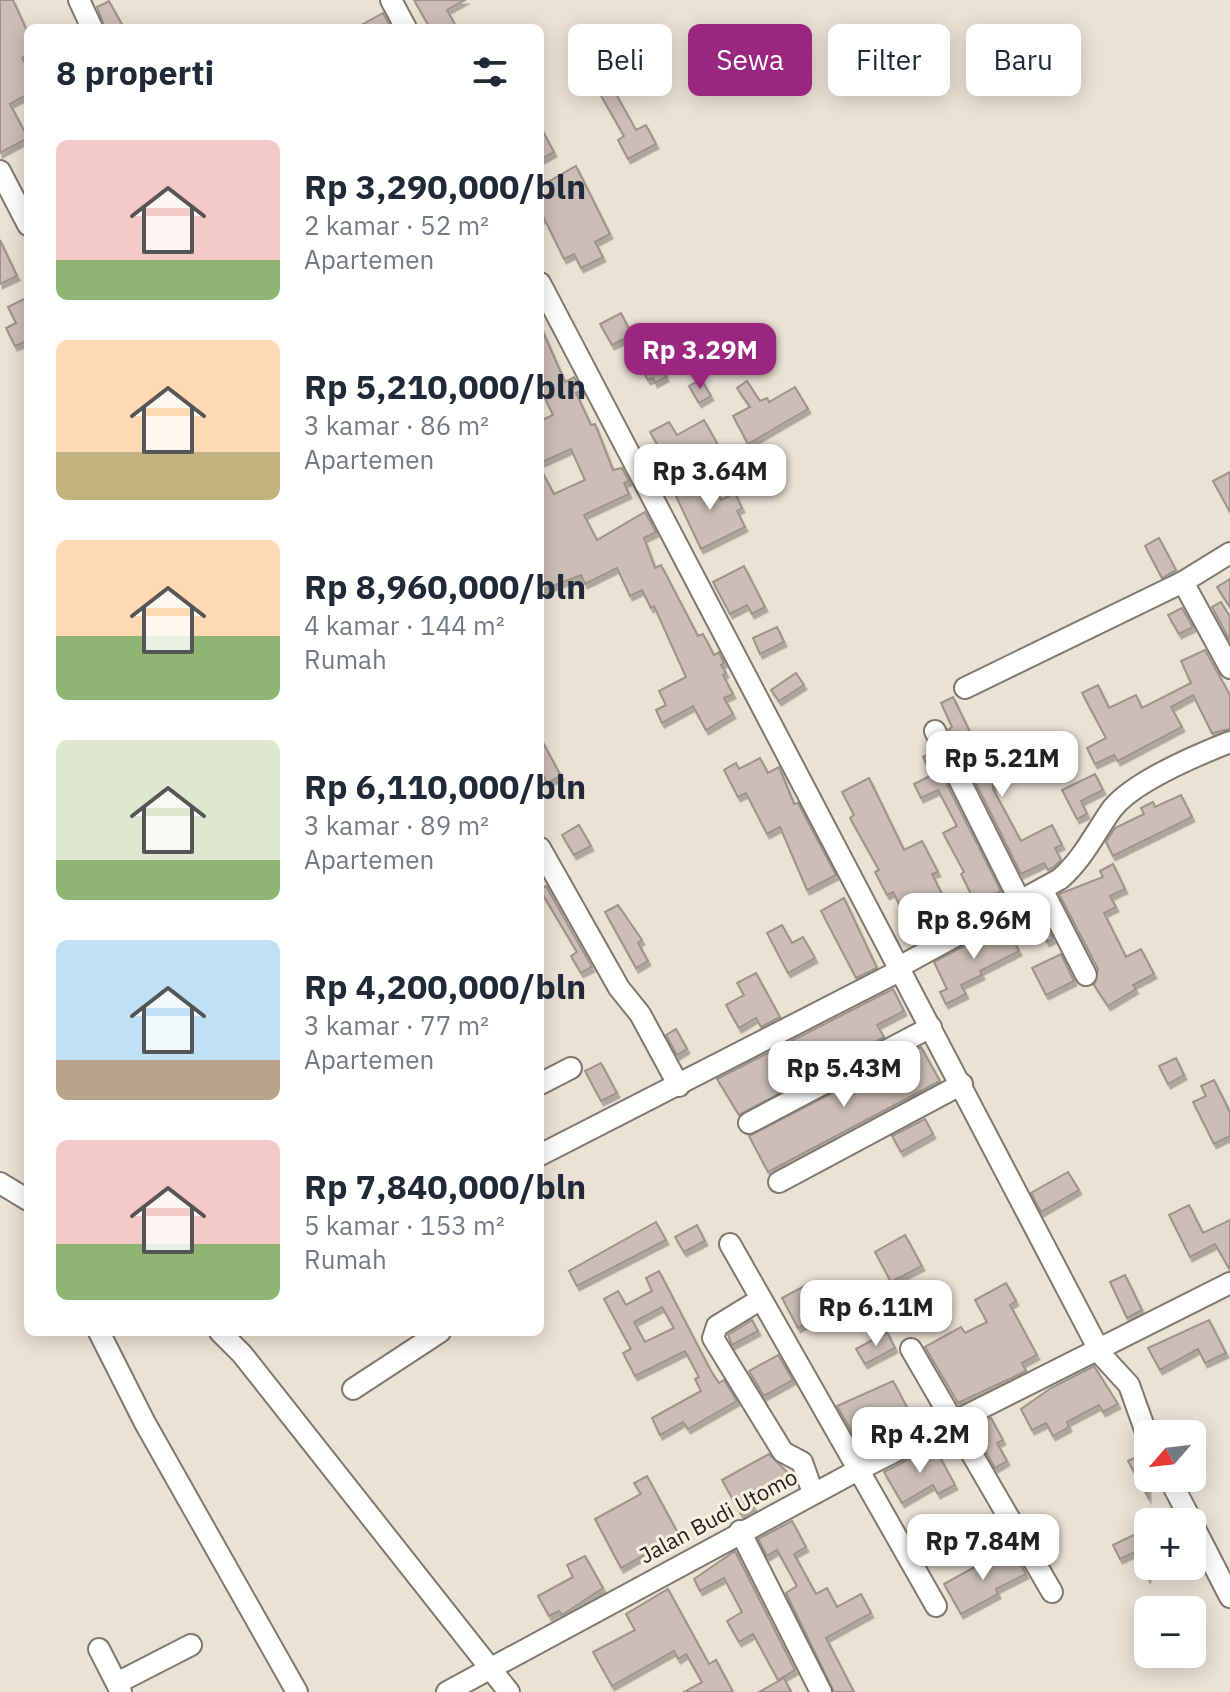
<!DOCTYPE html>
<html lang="id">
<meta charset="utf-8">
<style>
body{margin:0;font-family:"IBM Plex Sans",sans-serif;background:#f2f2f3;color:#1f2937;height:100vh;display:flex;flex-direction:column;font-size:30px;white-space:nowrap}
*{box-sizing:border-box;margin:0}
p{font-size:26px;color:#747a83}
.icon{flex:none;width:44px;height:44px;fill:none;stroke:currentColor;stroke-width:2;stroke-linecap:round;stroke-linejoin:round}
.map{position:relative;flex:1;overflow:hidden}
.drawer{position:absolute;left:24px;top:24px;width:520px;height:1312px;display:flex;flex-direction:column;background:#fff;border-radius:12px;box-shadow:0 4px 20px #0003}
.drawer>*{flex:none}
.banner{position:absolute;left:568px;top:24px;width:542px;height:72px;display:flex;gap:16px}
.needle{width:52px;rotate:242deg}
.controls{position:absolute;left:1134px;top:1420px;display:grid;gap:16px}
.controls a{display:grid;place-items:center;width:72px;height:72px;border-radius:12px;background:#fff;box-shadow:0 4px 20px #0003;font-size:40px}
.price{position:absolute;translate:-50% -68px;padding:0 18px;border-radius:16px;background:#fff;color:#222;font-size:26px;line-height:52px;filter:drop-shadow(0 2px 4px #0008)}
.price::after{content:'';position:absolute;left:50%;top:48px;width:24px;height:18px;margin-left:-12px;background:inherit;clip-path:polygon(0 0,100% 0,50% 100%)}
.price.current{background:#9b2680;color:#fff}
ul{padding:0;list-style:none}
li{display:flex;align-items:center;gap:24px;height:200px;padding:0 32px}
li span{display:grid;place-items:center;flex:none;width:224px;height:160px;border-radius:12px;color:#555}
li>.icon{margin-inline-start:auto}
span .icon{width:96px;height:96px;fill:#fffc;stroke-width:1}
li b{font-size:34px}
h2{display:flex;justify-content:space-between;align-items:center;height:96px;padding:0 32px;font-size:34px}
.pill{padding:0 28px;border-radius:12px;background:#fff;box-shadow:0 4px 20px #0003;font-size:28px;line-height:72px}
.pill.current{background:#9b2680;color:#fff}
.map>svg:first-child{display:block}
.building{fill:#cbbeb6;stroke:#9f928a;stroke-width:2;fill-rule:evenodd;filter:url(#shadow)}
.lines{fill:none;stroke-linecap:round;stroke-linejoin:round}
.minor-casing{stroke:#80786d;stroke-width:24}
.minor{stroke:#fff;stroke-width:20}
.labels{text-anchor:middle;stroke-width:6;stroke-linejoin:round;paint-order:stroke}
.street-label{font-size:22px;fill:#26221e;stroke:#f9efe3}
</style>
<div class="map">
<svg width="1230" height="1692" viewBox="0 0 1230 1692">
<defs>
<filter id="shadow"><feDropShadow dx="2.5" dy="4.5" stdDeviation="0" flood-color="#0004"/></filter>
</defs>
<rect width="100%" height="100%" fill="#ebe2d6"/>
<g class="building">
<polygon points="0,0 13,0 28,33 28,55 22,58 28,68 28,94 10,104 28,138 0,153"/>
<polygon points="414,0 465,0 447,10 457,28 430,28"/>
<polygon points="109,1 124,28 105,28 97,7"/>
<polygon points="383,13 391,28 356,28"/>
<polygon points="611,85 636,130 646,125 656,144 628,159 618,140 624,136 599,92"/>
<polygon points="540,126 554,152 540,160"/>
<polygon points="576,166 610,234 595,242 603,257 581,268 574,254 564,259 544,218 540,220 540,198 553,192 548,182"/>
<polygon points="0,240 17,276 0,284"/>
<polygon points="28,297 28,349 25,342 15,346 6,328 16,323 8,307"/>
<polygon points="621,313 632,335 612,345 600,324"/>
<polygon points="540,325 565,382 574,377 582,390 576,393 591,425 595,424 613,470 622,468 629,481 624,483 629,494 584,515 597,540 645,512 656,532 644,538 655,568 661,565 698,636 703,634 714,655 719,652 724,663 721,665 726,673 723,675 733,694 724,698 733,714 706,730 693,706 662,723 656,710 666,705 659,691 686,677 654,606 651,608 642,590 630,596 617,568 585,584 581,575 540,591 540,468 554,494 585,480 571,449 540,463 540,421 553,415 540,388"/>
<polygon points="659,356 666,377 655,383 653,378 648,380 640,366"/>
<polygon points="701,379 711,396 699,403 689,386"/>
<polygon points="747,381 760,401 767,398 769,402 795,387 808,409 748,444 733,416 750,407 737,388"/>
<polygon points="704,420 718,445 712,449 713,452 700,460 698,456 667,474 653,449 658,446 650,432 669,422 677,435"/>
<polygon points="1230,472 1230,512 1213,481"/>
<polygon points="708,476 721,500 735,493 742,508 737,511 745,527 701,549 675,494"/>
<polygon points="1159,538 1176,570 1162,578 1145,546"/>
<polygon points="744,566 765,607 752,614 747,605 730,614 713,582"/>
<polygon points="1230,579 1230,607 1217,587"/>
<polygon points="1221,602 1230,617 1230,641 1212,607"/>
<polygon points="1182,608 1193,627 1179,634 1168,615"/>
<polygon points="777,627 784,642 760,654 753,638"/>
<polygon points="1205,650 1230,695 1230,729 1212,733 1193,695 1171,707 1182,727 1118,761 1114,755 1095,764 1087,748 1106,738 1082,693 1098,685 1109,708 1136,695 1142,708 1191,683 1181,661"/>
<polygon points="796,673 804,685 779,701 771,690"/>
<polygon points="953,697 990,773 1017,759 1022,769 993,784 993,789 1021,841 1052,825 1062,845 1055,848 1061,860 1054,867 1048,870 1044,863 1021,874 949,729 952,727 941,703"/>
<polygon points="540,737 561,776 547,783 540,770"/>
<polygon points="931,753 1001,891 976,904 961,874 964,872 943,833 957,826 938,790 921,798 914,784 932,775 923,757"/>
<polygon points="760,758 768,773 779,767 794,804 798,803 836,875 807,890 780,827 767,834 746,793 738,797 724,770 736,763 739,769"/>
<polygon points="1095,774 1103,790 1081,801 1087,814 1077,819 1062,790"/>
<polygon points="869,778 904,850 922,841 938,872 932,874 948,906 968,896 975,910 940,925 938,921 914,933 893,892 887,895 875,872 879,870 850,818 854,815 842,792"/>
<polygon points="1181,795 1192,817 1113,856 1106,842 1115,828 1144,814 1141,808 1153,802 1155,807"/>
<polygon points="579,825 591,846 574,855 562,835"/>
<polygon points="1113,864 1125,889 1110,896 1116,907 1104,913 1126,957 1141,949 1154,974 1133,985 1136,989 1108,1006 1094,985 1098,969 1059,894 1103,877 1100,871"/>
<polygon points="546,886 592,967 581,973 571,956 577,952 540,890"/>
<polygon points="844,898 877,968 856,978 821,911"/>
<polygon points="618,905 642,940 638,943 648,961 636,968 605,912"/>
<polygon points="1036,907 1053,939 1047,942 1031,910"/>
<polygon points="1005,924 1019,951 980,971 982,975 961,985 966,994 946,1004 940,992 947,989 934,962"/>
<polygon points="782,925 792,943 803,937 815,958 788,973 767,933"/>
<polygon points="1061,954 1074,981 1046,995 1032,968"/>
<polygon points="756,973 780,1017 761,1027 756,1018 739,1028 726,1005 744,995 737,983"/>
<polygon points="893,989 904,1011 877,1025 884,1037 739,1115 717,1079"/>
<polygon points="676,1029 687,1049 677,1055 666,1035"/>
<polygon points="921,1047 940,1081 768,1172 749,1136"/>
<polygon points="1176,1058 1184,1075 1168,1084 1159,1066"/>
<polygon points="601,1063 617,1093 601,1101 585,1071"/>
<polygon points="1214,1080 1230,1112 1230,1136 1214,1144 1193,1102 1206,1096 1201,1086"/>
<polygon points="925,1119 933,1134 901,1152 892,1136"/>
<polygon points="1068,1172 1079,1190 1041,1212 1031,1193"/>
<polygon points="1189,1205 1203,1233 1230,1220 1230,1270 1215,1244 1190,1257 1169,1215"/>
<polygon points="656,1222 666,1240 577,1286 569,1271"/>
<polygon points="697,1225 705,1241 684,1252 675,1237"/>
<polygon points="905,1235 922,1266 891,1282 875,1252"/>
<path d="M659,1271L711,1371L719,1383L724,1380L737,1401L688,1429L683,1422L660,1435L652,1418L701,1391L695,1379L699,1377L685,1351L635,1376L623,1353L631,1349L604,1299L618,1291L626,1305L652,1291L646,1278ZM662,1307L674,1328L645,1342L634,1322Z"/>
<polygon points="1125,1275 1142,1310 1127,1318 1110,1282"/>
<polygon points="810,1283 826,1313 798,1328 782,1298"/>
<polygon points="1006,1283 1016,1301 1010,1305 1037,1355 1022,1363 1026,1371 958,1403 925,1347 961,1327 965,1333 987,1322 975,1300"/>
<polygon points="752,1320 758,1331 732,1345 728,1335"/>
<polygon points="1209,1320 1226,1353 1205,1363 1198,1349 1160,1370 1148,1348"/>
<polygon points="887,1332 895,1348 865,1364 856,1349"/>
<polygon points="778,1355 793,1380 764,1396 749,1371"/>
<polygon points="1094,1366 1118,1404 1103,1412 1099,1405 1067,1422 1069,1427 1053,1436 1046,1423 1032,1430 1021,1409 1051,1388"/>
<polygon points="893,1381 916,1424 893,1437 889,1428 859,1444 837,1406"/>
<polygon points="991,1418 1003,1440 997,1443 1007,1461 995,1468 972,1427"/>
<polygon points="934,1446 955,1485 938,1494 933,1485 902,1503 884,1472"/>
<polygon points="1148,1451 1148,1497 1128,1461"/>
<polygon points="769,1454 791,1476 749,1498 754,1507 741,1514 722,1480"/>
<polygon points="647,1476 679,1535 621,1568 595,1519 641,1494 634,1483"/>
<polygon points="792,1521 806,1547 794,1554 816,1594 827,1588 837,1607 861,1594 871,1613 826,1638 854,1692 834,1692 786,1593 797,1586 777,1550 767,1556 758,1539"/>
<polygon points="1148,1528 1148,1579 1135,1552 1120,1559 1113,1545"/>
<polygon points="735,1551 795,1670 778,1680 753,1634 739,1642 727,1621 742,1612 724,1578 700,1591 694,1579"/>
<polygon points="1014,1553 1026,1574 996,1589 998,1594 961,1614 944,1584 982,1563 984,1568"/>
<polygon points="585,1556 603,1588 562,1615 559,1611 549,1616 538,1596 573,1577 567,1565"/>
<polygon points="668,1589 709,1664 716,1660 733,1692 684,1692 702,1682 686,1654 678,1659 674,1651 612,1686 593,1652 635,1630 626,1614"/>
<polygon points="784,1678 791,1692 759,1692"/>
</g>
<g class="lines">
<defs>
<g id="minor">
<polyline points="79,0 92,28"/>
<polyline points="391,0 406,28"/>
<polyline points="0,171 28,225"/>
<polyline points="540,283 1099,1350"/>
<polyline points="1183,582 1230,668"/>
<polyline points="965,688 1183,582 1230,553"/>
<polyline points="935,731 1020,901"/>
<polyline points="540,848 619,988 640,1014 679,1086"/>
<polyline points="1042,889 1086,975"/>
<path d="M899,967L1060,879C1083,859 1095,833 1112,809C1134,781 1197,755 1230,742"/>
<polyline points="540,1084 571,1068"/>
<polyline points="749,1123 931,1027"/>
<polyline points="540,1155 901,970"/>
<polyline points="779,1182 962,1084"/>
<polyline points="0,1183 28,1200"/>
<polyline points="730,1244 936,1606"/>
<polyline points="761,1299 717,1326 713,1338 783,1452 802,1462 813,1493"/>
<polyline points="99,1332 145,1423 297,1692"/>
<polyline points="220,1332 242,1354 509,1692"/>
<polyline points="911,1349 1052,1592"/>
<polyline points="1097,1350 1129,1385 1148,1438"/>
<polyline points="353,1389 440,1332"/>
<polyline points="1169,1478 1192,1522"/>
<polyline points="1192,1523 1230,1597"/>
<polyline points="740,1531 821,1692"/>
<polyline points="99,1649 121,1692"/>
<polyline points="117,1683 191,1645"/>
<polyline points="447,1692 858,1470 1230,1283"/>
</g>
</defs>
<use href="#minor" class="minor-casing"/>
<use href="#minor" class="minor"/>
</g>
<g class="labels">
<g class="street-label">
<text transform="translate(718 1516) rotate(-28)" y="8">Jalan Budi Utomo</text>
</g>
</g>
</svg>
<div class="controls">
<a><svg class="needle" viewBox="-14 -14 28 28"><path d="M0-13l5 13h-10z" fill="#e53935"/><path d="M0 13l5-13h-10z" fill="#747a83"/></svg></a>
<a>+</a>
<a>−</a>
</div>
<b class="price current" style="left:700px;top:391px">Rp 3.29M</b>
<b class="price" style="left:710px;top:512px">Rp 3.64M</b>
<b class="price" style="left:1002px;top:799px">Rp 5.21M</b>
<b class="price" style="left:974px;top:961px">Rp 8.96M</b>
<b class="price" style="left:844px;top:1109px">Rp 5.43M</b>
<b class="price" style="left:876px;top:1348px">Rp 6.11M</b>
<b class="price" style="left:920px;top:1475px">Rp 4.2M</b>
<b class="price" style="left:983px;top:1582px">Rp 7.84M</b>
<div class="banner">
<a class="pill">Beli</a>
<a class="pill current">Sewa</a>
<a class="pill">Filter</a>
<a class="pill">Baru</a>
</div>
<section class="drawer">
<h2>8 properti<svg class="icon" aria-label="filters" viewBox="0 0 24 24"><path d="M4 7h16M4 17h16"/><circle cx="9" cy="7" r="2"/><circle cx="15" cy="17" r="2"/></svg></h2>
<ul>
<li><span style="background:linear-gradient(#f6c9c9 75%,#8fb573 0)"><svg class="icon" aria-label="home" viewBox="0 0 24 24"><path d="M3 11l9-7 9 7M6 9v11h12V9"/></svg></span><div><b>Rp 3,290,000/bln</b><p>2 kamar · 52 m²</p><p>Apartemen</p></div></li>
<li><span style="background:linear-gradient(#ffd9b3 70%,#c2b280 0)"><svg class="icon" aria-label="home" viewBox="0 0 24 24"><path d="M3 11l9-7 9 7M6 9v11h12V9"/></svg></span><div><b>Rp 5,210,000/bln</b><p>3 kamar · 86 m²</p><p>Apartemen</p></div></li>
<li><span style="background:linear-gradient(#ffd9b3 60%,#8fb573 0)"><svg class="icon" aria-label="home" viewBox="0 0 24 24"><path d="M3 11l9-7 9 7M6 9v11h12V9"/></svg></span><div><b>Rp 8,960,000/bln</b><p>4 kamar · 144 m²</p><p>Rumah</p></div></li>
<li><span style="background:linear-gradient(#dfe7d0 75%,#8fb573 0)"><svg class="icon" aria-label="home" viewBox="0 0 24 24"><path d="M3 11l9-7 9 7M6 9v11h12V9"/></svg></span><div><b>Rp 6,110,000/bln</b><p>3 kamar · 89 m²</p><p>Apartemen</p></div></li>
<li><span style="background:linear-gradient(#bfe0f5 75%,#b9a48a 0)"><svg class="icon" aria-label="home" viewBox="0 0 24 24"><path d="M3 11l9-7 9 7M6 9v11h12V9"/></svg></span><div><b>Rp 4,200,000/bln</b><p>3 kamar · 77 m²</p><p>Apartemen</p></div></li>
<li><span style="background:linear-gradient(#f6c9c9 65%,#8fb573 0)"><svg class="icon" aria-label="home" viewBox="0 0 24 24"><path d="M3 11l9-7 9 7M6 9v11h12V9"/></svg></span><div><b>Rp 7,840,000/bln</b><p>5 kamar · 153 m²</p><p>Rumah</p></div></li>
</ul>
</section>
</div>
